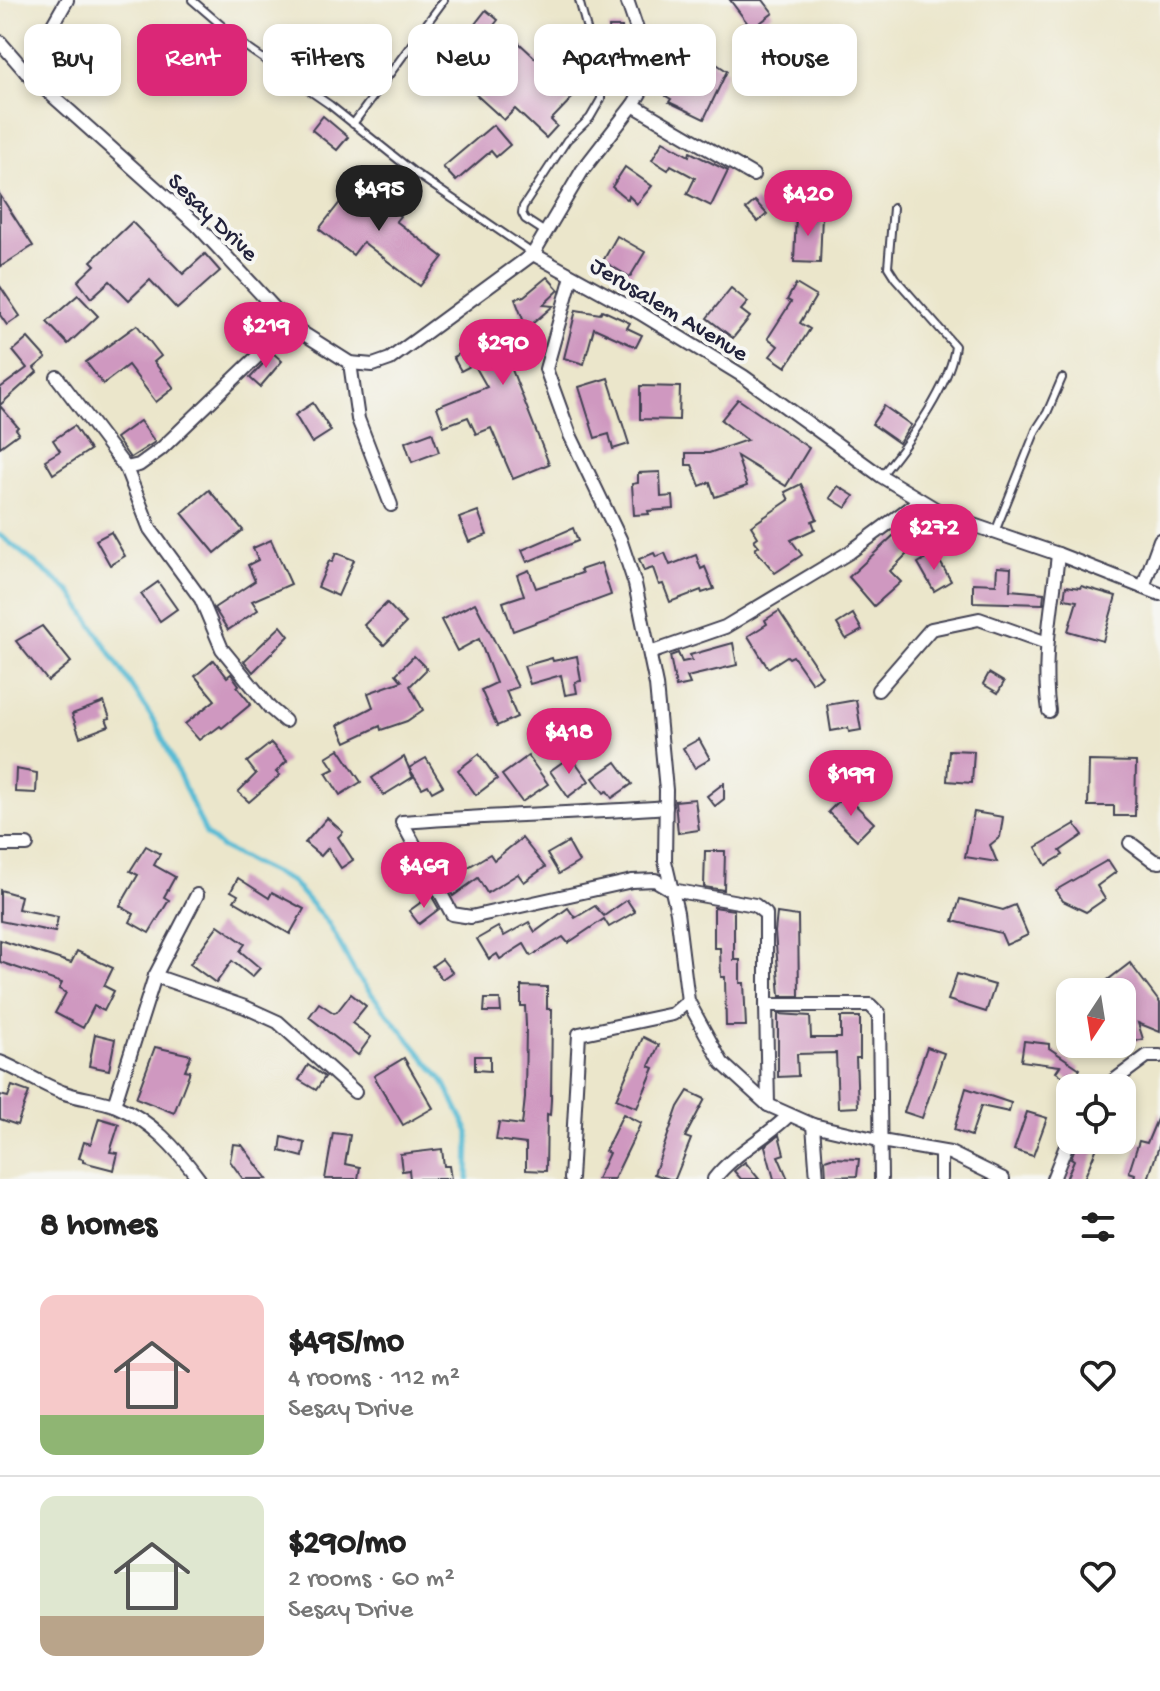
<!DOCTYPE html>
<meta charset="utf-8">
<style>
body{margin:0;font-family:"Gochi Hand",sans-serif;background:#f6f6f6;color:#222;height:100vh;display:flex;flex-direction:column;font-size:30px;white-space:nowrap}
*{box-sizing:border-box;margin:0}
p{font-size:26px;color:#767676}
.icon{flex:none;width:44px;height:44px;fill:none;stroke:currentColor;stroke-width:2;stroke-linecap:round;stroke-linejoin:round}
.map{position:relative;height:1179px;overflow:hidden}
.side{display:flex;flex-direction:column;background:#fff;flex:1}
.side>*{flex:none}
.top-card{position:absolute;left:24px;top:24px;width:1112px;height:72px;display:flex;gap:16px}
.needle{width:52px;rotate:192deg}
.controls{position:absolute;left:1056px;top:978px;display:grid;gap:16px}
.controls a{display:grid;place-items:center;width:80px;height:80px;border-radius:16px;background:#fff;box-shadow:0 4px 12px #0003;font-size:40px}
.price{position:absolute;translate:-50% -68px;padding:0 18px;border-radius:28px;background:#db2777;color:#fff;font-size:26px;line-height:52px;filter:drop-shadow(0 2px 4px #0008)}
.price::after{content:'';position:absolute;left:50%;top:48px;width:24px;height:18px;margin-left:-12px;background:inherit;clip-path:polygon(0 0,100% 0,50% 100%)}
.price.on{background:#222;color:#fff}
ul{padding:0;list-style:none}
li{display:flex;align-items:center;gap:24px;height:200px;padding:0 40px}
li+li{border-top:2px solid #e0e0e0}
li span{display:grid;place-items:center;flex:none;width:224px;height:160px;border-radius:16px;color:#555}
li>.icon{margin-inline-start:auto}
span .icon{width:96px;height:96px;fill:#fffc;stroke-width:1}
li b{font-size:34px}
h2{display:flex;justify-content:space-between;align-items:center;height:96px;padding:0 40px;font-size:34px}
.chip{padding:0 28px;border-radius:16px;background:#fff;box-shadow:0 4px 12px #0003;font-size:28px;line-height:72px}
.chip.on{background:#db2777;color:#fff}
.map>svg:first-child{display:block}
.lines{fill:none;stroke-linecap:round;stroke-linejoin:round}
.stream{stroke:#56bbd4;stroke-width:5}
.building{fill:#cf98c0}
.service-casing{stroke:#403f51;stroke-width:10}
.minor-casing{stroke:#403f51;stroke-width:16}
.service{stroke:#fff;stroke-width:6}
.minor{stroke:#fff;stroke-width:12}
.labels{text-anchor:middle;stroke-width:8;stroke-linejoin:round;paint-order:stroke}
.street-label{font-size:24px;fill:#22223b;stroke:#f6f6f2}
</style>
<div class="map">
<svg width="1160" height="1179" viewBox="0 0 1160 1179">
<rect width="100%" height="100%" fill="#f6f6f2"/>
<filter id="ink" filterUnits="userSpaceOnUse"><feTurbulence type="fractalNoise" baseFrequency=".0125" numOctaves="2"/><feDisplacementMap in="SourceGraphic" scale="16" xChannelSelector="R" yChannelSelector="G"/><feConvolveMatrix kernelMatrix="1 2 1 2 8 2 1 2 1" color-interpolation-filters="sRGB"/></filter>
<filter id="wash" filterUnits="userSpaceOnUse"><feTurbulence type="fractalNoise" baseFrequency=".006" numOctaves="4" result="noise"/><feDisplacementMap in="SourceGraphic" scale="32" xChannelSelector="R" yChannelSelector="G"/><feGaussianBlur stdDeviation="1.8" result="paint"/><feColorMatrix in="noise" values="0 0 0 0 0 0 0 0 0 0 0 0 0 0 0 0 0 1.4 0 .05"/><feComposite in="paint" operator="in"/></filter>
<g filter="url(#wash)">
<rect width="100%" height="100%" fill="#ebe6cb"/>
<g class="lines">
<polyline class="stream" points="0,535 71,592 156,724 206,834 222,848 292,882 329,924 357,976 444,1082 469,1132 468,1179"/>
</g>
<g id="blocks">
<g class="building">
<polygon points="730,0 763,0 773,13 752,29"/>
<polygon points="486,10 498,20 465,62 453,52"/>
<polygon points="609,27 622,27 625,61 612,62"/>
<polygon points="518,42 575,95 551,120 557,126 546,138 515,109 504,120 472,91"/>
<polygon points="747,42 795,57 790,73 760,64 761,60 742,52"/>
<polygon points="706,57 727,71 704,119 669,102 671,99 666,96 672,84 666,81 670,74 666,72 672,60 695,71"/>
<polygon points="323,116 348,137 337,150 312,130"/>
<polygon points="493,125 510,145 496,157 491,151 456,181 443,167"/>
<polygon points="663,141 689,156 690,152 728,171 711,206 687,194 695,178 671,165 668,170 652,160"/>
<polygon points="625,167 652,186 637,204 629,196 628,200 612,187"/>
<polygon points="360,177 375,189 371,194 400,216 396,221 443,257 420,286 363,242 353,255 319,229"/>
<polygon points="0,195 33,246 0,267"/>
<polygon points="755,201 767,214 758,222 746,209"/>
<polygon points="796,214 822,215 820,263 794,262"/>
<polygon points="132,222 183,274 205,254 220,271 177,309 150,280 129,300 110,281 91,298 78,281 95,265 91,261"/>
<polygon points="617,236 645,252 630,277 603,261"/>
<polygon points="547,277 559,290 543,305 553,306 532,324 537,336 510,348 513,354 507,357 549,464 513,479 491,428 476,434 468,417 444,426 437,407 487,387 474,364 461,371 453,357 470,348 464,339 494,321 501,333 524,322 515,299 524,296"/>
<polygon points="796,284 816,296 800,323 810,329 786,367 770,356 778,346 768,338 791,302 787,300"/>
<polygon points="0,286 20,316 7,325 0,315"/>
<polygon points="731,288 748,302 741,310 750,317 733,338 707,318"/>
<polygon points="78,295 98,316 68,344 47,322"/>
<polygon points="576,310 600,314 602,310 630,323 627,328 642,335 636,347 594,328 584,364 564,358"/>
<polygon points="137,325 161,356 154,362 174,388 156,402 128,365 103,384 86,362"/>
<polygon points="28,338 46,358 34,368 37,372 0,405 0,388 27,368 13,351"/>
<polygon points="273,353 282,361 260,387 250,378"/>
<polygon points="608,378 629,444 613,449 609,434 595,438 579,387"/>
<polygon points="640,386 680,387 679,420 640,419"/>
<polygon points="738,399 809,448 786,486 737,456 747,486 715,497 710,482 700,486 692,465 686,465 686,453 709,453 747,440 721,420"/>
<polygon points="313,403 331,431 312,443 295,415"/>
<polygon points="0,406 18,427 16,429 19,433 0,447"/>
<polygon points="884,406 911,425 899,443 872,424"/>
<polygon points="140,421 155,442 130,458 116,438"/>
<polygon points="74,426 90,450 53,474 45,460 60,451 53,440"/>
<polygon points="432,432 439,452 412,462 405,442"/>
<polygon points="660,472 661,497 673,496 674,509 648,511 649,514 634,515 632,484 638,483 638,473"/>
<polygon points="801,484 817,519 812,521 815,529 791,540 802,555 775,573 755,549 759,546 754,540 758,537 751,526 789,500 785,492"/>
<polygon points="838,486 854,496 846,508 830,498"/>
<polygon points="209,490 243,530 215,553 182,513"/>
<polygon points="478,511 487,535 469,542 459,518"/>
<polygon points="573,528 578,541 527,562 522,550"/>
<polygon points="111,532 125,556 110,565 96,540"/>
<polygon points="894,535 910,551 890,571 901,582 874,606 849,577"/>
<polygon points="271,540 291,584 252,601 258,610 228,630 214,608 255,581 248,565 258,560 253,548"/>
<polygon points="336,553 354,560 338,596 318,587 329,561 332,562"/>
<polygon points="654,553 656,557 665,553 670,565 696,555 701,569 705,567 714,589 702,593 701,590 670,602 663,584 659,585 653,568 644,571 639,559"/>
<polygon points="935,553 951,581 934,591 918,563"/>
<polygon points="601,563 611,595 513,631 503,602 524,595 517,575 529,570 536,588 582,573 580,570"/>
<polygon points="997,567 1011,568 1010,590 1044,593 1043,604 973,602 973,583 996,584"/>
<polygon points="158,582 177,609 160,621 141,594"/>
<polygon points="1066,586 1080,588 1081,586 1116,596 1103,641 1068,631 1077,601 1064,599"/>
<polygon points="387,603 406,623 384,645 364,625"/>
<polygon points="475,603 518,687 506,691 517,717 497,726 481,690 496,683 479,639 457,651 441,620"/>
<polygon points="779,611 822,676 812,683 793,656 789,658 787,656 768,668 748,636 767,624 765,620"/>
<polygon points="853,614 862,630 846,639 837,624"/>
<polygon points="42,626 71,662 48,681 16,641"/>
<polygon points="281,626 289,636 253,672 244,661"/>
<polygon points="733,643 737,665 687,677 690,684 676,687 670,656 678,653 682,662 692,660 690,655"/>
<polygon points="414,656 427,669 410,686 423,710 407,721 381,730 380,726 346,742 338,725 373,707 368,693 402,681 396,674"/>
<polygon points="577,656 581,681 575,682 577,693 565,695 561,675 530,684 524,666 552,658 553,661"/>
<polygon points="214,660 227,677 231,674 239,685 237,687 251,704 222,728 220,726 212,732 211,731 199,740 185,724 215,700 195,676"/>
<polygon points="989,673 1004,682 998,693 983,684"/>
<polygon points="856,700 861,730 849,732 848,728 831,731 827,705"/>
<polygon points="104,702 110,718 106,719 109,726 80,737 72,714"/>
<polygon points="699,739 710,759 695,768 683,748"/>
<polygon points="271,743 287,761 276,772 280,775 249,802 238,792 256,774 247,762"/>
<polygon points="339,749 361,782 340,795 326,773 334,769 326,757"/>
<polygon points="949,750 974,751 972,783 947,781"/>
<polygon points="479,754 497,779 476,795 458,770"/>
<polygon points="528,756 548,784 522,802 502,775"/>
<polygon points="571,756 589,781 568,797 550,771"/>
<polygon points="404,757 413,777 384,795 372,778"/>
<polygon points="426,758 443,786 432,792 428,785 422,788 409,768"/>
<polygon points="1089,761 1136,762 1135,816 1114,816 1114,806 1088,806"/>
<polygon points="616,762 632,784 612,798 607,791 604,793 593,778"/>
<polygon points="16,769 37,773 36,793 15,792"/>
<polygon points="724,783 724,799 715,806 707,796"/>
<polygon points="845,795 874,823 857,840 828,812"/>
<polygon points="695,799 699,830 678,833 675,801"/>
<polygon points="974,812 1003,817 1000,837 990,845 997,862 965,857"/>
<polygon points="327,818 343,832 338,837 353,860 341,868 328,848 321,856 305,843"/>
<polygon points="1075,824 1083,835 1060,851 1063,855 1046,865 1036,847"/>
<polygon points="522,838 545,867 524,882 518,874 487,893 478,878 453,896 442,877 456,867 460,872 490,854 494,860"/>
<polygon points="568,842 579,862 559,874 547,854"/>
<polygon points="146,846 160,854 154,865 175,877 164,897 169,900 149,933 130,922 134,914 120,906 138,875 130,871"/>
<polygon points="705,851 725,851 724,890 704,887"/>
<polygon points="405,856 417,873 399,886 387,869"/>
<polygon points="1108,860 1116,872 1097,886 1105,899 1086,912 1063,901 1056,890"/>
<polygon points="238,878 269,898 272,892 304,909 290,934 234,901 238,895 231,891"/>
<polygon points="0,890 21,896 18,909 58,917 55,932 0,921"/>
<polygon points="431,895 439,909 419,924 409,911"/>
<polygon points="960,899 1003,910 1015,905 1028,935 1006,945 1001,933 953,921"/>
<polygon points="627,900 635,912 609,927 604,919 568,943 563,937 531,956 524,944 500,959 497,954 489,959 477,939 498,927 504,936 529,922 535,932 568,908 575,918 595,906 604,916"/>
<polygon points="714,907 734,910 734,960 740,960 740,983 744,983 746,1026 726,1026 725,977 721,977 720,948 714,948"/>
<polygon points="777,913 798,916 799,996 780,996 775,932"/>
<polygon points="218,925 245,944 240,951 260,968 252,977 232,961 216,983 190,964"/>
<polygon points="0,940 71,963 77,951 113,968 104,986 114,991 104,1011 94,1006 83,1028 55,1013 66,993 59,989 62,983 0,962"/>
<polygon points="442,959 452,972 442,979 432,966"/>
<polygon points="1130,963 1160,1003 1160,1032 1138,1023 1143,1039 1122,1045 1122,992 1092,992"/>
<polygon points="957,974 995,985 986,1012 948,1000"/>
<polygon points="521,986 547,987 547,1009 552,1009 551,1100 550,1115 547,1114 546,1171 526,1170 526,1144 496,1140 499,1122 522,1125 525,1098 526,1025 525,1006 521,1006"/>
<polygon points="351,994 366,1006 352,1023 371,1037 358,1055 309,1017 319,1003 334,1013 337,1012"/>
<polygon points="485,999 500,999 501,1012 484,1012"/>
<polygon points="778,1014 810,1016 811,1038 841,1038 841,1017 860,1017 860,1058 856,1058 858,1107 838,1108 836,1053 797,1054 798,1076 778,1077"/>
<polygon points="95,1034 115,1039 109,1070 89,1066"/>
<polygon points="643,1037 659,1045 649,1066 654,1068 637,1108 616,1099"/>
<polygon points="1024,1041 1049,1044 1049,1048 1080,1069 1072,1082 1056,1072 1060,1066 1021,1061"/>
<polygon points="155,1047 191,1055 185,1070 190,1071 174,1113 136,1098"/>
<polygon points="927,1047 944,1053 922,1118 904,1112"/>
<polygon points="475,1056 490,1056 490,1071 475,1070"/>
<polygon points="404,1058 433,1108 403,1125 374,1076"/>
<polygon points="308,1065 325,1077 316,1090 299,1080"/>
<polygon points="12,1086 29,1092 17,1125 0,1119 0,1095 8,1097"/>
<polygon points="966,1088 1011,1103 1009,1112 981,1106 971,1136 954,1130"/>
<polygon points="688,1091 705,1099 685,1137 691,1139 675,1179 669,1179 654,1174 678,1107"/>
<polygon points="1027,1112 1047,1118 1033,1156 1014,1150"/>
<polygon points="1160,1112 1160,1143 1148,1179 1134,1179 1135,1174 1129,1172 1139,1141 1147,1143"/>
<polygon points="623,1114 641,1123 614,1179 597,1179 609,1153 605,1151"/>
<polygon points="99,1118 119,1124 110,1152 118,1153 114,1170 83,1162 83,1159 79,1158 84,1142 91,1144"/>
<polygon points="333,1133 350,1135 345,1164 360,1167 358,1179 325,1179"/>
<polygon points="779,1135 784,1154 778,1156 788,1179 774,1179 765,1146"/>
<polygon points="282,1137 305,1143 303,1157 280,1151"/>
<polygon points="1078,1140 1100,1140 1084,1179 1066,1179 1074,1160 1071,1158"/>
<polygon points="233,1144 242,1145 267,1179 243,1179 230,1161"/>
<polygon points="442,1149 444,1166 449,1166 451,1179 410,1179 409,1170 402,1171 400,1154"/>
<polygon points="831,1158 859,1159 857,1176 826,1177 825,1160"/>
<polygon points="745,1162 759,1179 741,1179 734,1171"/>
</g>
</g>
</g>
<g filter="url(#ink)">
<use href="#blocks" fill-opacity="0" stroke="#403f51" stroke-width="2"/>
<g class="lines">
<defs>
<g id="service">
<polyline points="192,0 249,49 330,105 415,173 532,253"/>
<polyline points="353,124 444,0"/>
<polyline points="545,232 525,219 522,213 523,207 567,140 590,118 601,99 601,81 579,0"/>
<path d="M881,476C907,444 950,387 955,346L895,278L888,267L893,208"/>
<polyline points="995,532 1036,430 1047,413 1062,378"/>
</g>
<g id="minor">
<polyline points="0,42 26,72 197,225 290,325 350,363 373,365 390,359 533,254 582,171 633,105 642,90 647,74 644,50 627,0"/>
<polyline points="26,72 67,0"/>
<polyline points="633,105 753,175"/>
<polyline points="533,254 640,313 743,376 881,476 947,516 1058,554 1160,594"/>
<polyline points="572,276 546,369 570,435 620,539 635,584 656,685 666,790 665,861 677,912 688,1001 722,1063 768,1105 813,1125 887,1142 950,1153 1003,1179"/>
<polyline points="350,363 358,419 391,505"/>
<polyline points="57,377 126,468 139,465 161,449 290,325"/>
<polyline points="126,468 150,529 201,599 222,649 270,708 285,721"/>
<polyline points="1143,587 1160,540"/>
<polyline points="650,653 725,627 850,552 920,500"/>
<polyline points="878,690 931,629 979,619 1047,643"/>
<path d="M1049,711C1041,658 1053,606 1058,554"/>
<path d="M666,807C578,814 490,815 402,822L452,914L471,917L632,881L655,880L672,890L755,905L766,914V1005"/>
<polyline points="1130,843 1154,861 1160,862"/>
<polyline points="0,845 27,845"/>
<polyline points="155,976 245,1007 278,1022 355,1092"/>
<path d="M0,1062C21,1070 40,1084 62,1092C79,1099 99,1099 116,1106C152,1121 176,1148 199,1179"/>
<polyline points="1104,1088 1147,1056 1160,1056"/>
<polyline points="114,1105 155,976 197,895"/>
<polyline points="768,1105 766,1005 870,1005 879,1014 881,1179"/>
<polyline points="813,1125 817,1179"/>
<polyline points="571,1179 579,1034 673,1014 688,1001"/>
<path d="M714,1179C735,1152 766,1138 789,1115"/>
<polyline points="941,1179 941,1152"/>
<polyline points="1053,1179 1070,1136"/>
</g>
</defs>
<use href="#service" class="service-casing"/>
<use href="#minor" class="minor-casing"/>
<use href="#service" class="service"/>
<use href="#minor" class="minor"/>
</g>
</g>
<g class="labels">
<g class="street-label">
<text transform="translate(214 216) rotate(44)" y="8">Sesay Drive</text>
<text transform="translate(670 308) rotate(31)" y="8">Jerusalem Avenue</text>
</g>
</g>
</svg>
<div class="controls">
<a><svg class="needle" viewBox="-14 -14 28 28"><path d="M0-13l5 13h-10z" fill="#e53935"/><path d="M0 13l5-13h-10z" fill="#767676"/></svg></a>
<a><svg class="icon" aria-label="locate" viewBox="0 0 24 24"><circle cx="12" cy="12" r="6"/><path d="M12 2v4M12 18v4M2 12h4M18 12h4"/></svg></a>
</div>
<b class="price on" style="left:379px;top:233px">$495</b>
<b class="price" style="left:808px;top:238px">$420</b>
<b class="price" style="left:266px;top:370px">$219</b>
<b class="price" style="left:503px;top:387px">$290</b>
<b class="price" style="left:934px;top:572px">$272</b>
<b class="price" style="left:569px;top:776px">$418</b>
<b class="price" style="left:851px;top:818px">$199</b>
<b class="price" style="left:424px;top:910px">$469</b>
<div class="top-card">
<a class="chip">Buy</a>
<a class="chip on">Rent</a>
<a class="chip">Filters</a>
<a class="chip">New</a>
<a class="chip">Apartment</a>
<a class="chip">House</a>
</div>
</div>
<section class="side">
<h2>8 homes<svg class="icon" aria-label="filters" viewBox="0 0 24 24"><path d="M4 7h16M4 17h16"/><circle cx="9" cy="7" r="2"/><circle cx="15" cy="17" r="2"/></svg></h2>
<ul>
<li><span style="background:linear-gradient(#f6c9c9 75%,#8fb573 0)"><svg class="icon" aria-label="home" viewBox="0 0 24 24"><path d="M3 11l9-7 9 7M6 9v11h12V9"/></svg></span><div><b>$495/mo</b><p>4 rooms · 112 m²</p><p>Sesay Drive</p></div><svg class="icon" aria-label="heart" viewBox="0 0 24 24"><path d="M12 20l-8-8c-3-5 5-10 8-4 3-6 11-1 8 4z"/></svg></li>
<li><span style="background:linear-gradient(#dfe7d0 75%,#b9a48a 0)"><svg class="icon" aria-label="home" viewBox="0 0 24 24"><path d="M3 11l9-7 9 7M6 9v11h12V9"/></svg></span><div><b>$290/mo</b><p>2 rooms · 60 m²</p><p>Sesay Drive</p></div><svg class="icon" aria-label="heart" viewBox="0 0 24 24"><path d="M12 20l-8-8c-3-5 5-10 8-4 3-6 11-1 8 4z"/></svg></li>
</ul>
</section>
